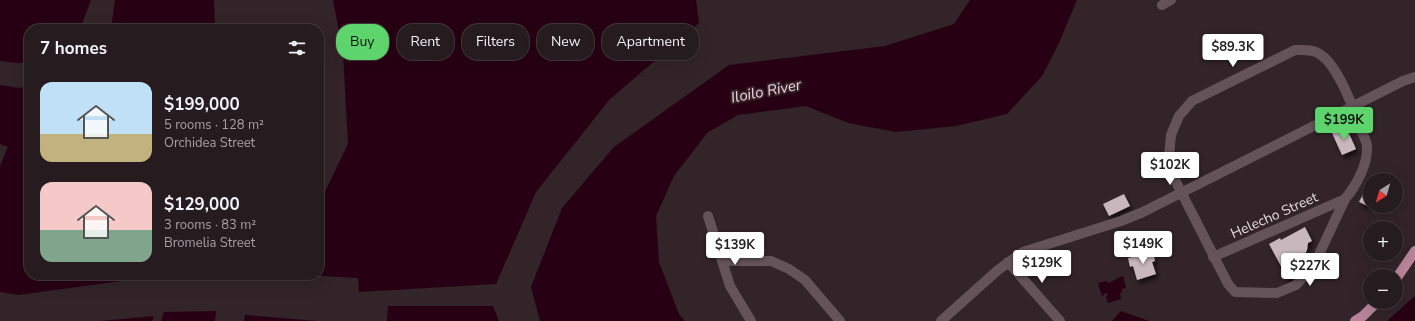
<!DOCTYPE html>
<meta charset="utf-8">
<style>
body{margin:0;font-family:"Nunito Sans",sans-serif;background:#32282c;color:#f1f3f6;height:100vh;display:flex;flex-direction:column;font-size:15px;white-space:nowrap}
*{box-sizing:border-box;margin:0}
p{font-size:13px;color:#a4a1a4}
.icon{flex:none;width:22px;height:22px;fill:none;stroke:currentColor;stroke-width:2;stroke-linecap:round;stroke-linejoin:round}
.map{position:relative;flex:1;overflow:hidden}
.side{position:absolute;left:24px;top:24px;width:300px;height:256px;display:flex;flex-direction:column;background:#261b1f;border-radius:16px;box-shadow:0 4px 16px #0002,0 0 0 1px #42393d}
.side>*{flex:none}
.banner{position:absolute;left:336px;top:24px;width:380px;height:36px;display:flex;gap:8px}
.needle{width:26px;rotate:217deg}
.tools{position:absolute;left:1363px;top:173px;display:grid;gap:8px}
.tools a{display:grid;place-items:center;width:40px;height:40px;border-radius:50%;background:#261b1f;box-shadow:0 4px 16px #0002,0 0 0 1px #42393d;font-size:20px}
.price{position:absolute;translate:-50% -34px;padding:0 9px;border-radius:4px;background:#fff;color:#222;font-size:13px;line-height:26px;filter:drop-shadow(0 1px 2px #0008)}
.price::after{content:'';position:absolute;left:50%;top:24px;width:12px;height:9px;margin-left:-6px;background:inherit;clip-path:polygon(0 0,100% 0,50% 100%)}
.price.on{background:#5ed56c;color:#111}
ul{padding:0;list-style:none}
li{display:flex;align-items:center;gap:12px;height:100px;padding:0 16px}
li span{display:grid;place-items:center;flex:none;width:112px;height:80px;border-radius:12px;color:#555}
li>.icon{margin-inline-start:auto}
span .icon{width:48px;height:48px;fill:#fffc;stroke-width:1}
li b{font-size:17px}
h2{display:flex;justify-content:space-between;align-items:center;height:48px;padding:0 16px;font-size:17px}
.tag{padding:0 14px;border-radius:16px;background:#261b1f;box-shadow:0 4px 16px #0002,0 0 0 1px #42393d;font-size:14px;line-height:36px}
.tag.on{background:#5ed56c;color:#111}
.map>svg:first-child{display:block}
.water{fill:#270113}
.building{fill:#c8b7bc;filter:url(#shadow)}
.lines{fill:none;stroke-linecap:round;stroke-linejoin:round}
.minor{stroke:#64545a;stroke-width:10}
.primary{stroke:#b88497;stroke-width:10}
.labels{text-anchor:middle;stroke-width:4;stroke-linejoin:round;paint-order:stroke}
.street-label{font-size:14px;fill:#e5dcdf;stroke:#322429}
.water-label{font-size:15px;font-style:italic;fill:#f5cedb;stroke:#322429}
</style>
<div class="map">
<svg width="1415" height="321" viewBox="0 0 1415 321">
<defs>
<filter id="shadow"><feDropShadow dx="2.5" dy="4" stdDeviation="2" flood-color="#0009"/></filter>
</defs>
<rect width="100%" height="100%" fill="#322429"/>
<g class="water">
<polygon points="0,0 91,0 80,29 29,29 29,62 18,63 0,61"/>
<polygon points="115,0 214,0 215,29 111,29"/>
<polygon points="333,0 696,0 699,23 610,99 536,192 496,284 359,292 358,278 305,275 319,275 319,204 348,144 343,52"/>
<polygon points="970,0 1077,0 1059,43 1042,76 1007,114 956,126 896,132 848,123 806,106 738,115 707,133 674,176 656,216 659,262 679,314 685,321 540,321 531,287 562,208 614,147 729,65 885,46 954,24"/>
<polygon points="0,85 19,88 29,86 29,275 253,275 254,279 158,276 18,295 0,292 0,166 8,147 0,144"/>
<path d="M1123,276L1126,288L1122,289V292L1120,293L1121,299L1108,303L1106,297L1108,294L1106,293L1102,296L1098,283L1106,281L1109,283C1114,281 1116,278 1123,276Z"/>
<polygon points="1415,296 1415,321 1387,321"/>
<polygon points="388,306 493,306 499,321 387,321"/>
<polygon points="216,311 215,321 161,321 164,312"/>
<polygon points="1121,311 1149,321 1112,321"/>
<polygon points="245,315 317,321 244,321"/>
<polygon points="154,316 152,321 100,321"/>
</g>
<g class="building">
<polygon points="1346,127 1356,149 1342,155 1332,133"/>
<polygon points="1124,194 1130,206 1109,216 1103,204"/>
<polygon points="1363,194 1370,198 1370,207 1359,202"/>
<polygon points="1305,227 1312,241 1308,243 1307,250 1305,254 1292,261 1299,272 1288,279 1269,244 1280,238 1281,240"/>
<polygon points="1153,252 1155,261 1152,262 1156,274 1137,280 1133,266 1130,267 1128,258"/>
</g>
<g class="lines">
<g class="minor">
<polyline points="1162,5 1171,0"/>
<path d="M1295,50C1304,50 1313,49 1321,55C1339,67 1355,112 1362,132C1364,137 1368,144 1367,149C1367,166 1356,186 1345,199L1314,265L1296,285L1277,293L1235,292L1228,284L1170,170L1169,156L1171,135L1179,116L1192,101Z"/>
<polyline points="708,216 730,286 751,321"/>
<polyline points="1213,257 1345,199"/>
<polyline points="722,261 771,261 789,269 805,280 840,321"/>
<polyline points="1008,262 1060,321"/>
<polyline points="941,321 998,270 1023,252 1121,221 1143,212 1403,81 1415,77"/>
</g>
<g class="primary">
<polyline points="1396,279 1415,251"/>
<polyline points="1355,321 1363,316 1377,302"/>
</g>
</g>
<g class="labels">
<g class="street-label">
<text transform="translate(1274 215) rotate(-24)" y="5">Helecho Street</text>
</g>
<g class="water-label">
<text transform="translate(766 91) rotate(-11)" y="5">Iloilo River</text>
</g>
</g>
</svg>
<div class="tools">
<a><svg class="needle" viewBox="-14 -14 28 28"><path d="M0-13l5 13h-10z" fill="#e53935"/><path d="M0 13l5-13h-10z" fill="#a4a1a4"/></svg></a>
<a>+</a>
<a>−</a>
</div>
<b class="price" style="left:1233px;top:68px">$89.3K</b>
<b class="price on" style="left:1344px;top:141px">$199K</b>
<b class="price" style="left:1170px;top:186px">$102K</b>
<b class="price" style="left:1143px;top:265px">$149K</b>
<b class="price" style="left:735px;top:266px">$139K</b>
<b class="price" style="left:1042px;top:284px">$129K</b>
<b class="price" style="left:1310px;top:287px">$227K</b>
<div class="banner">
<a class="tag on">Buy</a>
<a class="tag">Rent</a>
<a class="tag">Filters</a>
<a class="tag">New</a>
<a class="tag">Apartment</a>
</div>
<section class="side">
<h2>7 homes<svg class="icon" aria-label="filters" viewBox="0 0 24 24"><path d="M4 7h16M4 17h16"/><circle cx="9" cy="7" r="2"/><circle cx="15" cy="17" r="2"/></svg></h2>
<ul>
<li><span style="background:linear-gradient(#bfe0f5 65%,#c2b280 0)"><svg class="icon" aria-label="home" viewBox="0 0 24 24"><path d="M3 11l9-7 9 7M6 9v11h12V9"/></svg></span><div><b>$199,000</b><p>5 rooms · 128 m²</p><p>Orchidea Street</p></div></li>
<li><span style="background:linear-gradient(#f6c9c9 60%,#7fa58c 0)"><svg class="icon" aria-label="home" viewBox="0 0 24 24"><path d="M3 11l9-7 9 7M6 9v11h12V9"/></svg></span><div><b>$129,000</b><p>3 rooms · 83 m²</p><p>Bromelia Street</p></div></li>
</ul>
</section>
</div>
